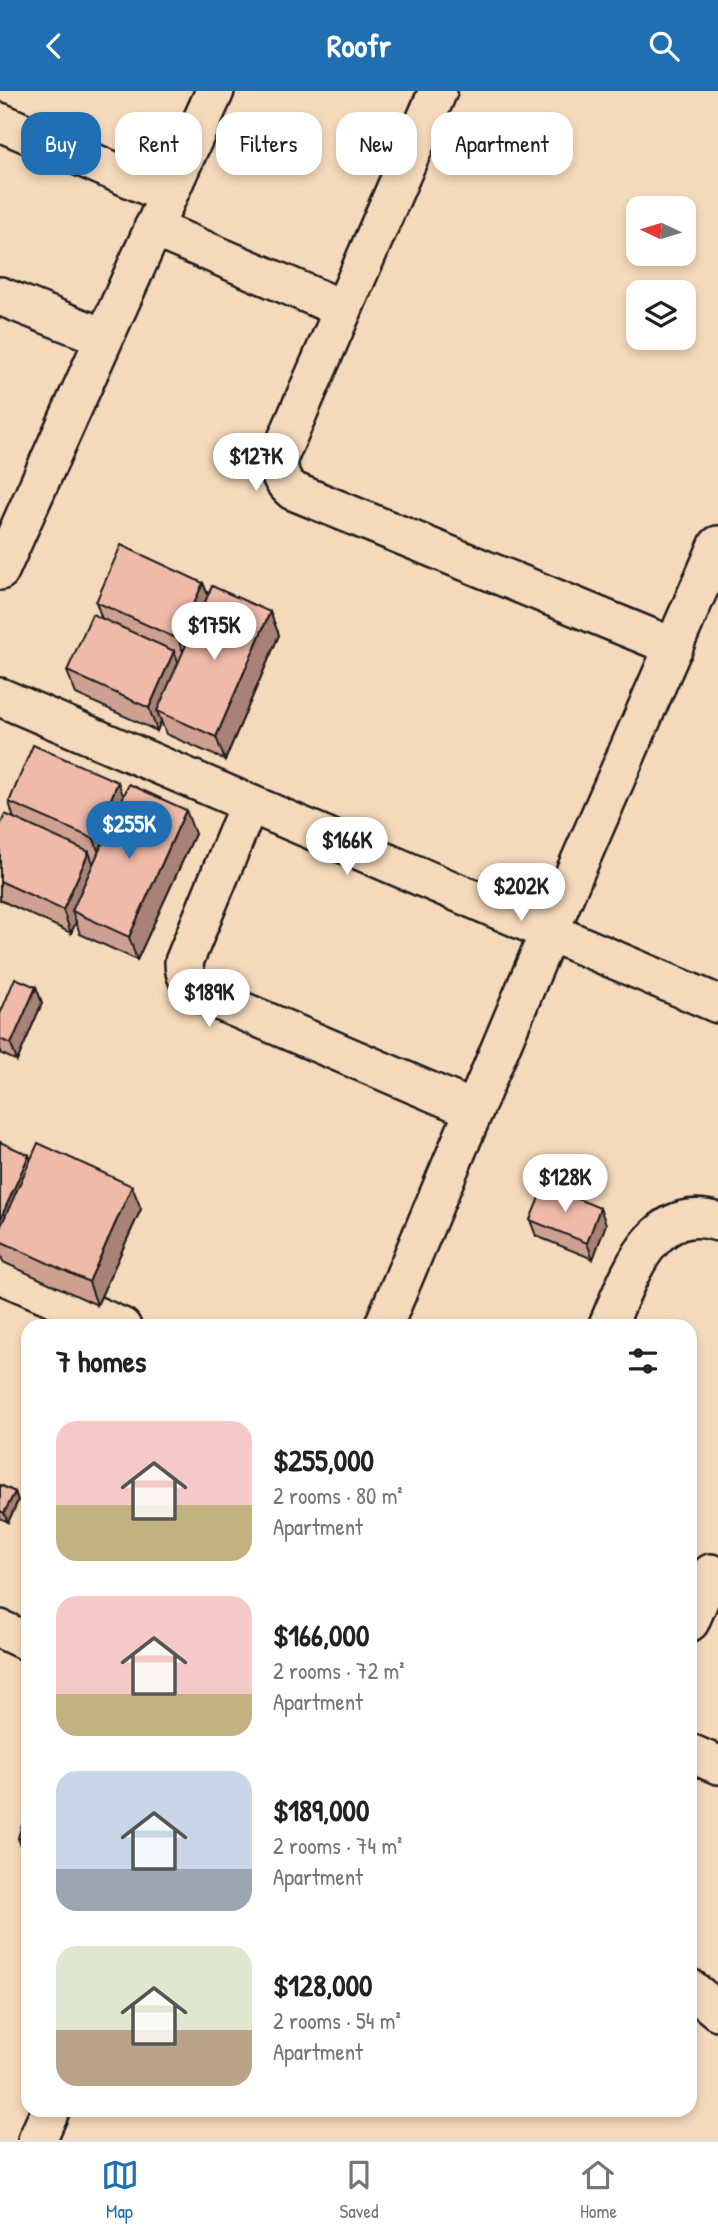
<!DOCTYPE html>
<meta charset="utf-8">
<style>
body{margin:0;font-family:"Patrick Hand",sans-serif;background:#f2f2f2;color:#222;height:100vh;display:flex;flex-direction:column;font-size:26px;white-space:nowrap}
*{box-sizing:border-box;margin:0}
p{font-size:23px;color:#767676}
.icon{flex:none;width:38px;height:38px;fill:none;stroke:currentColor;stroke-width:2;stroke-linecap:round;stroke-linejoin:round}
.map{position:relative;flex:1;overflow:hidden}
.side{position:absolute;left:21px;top:1228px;width:676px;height:798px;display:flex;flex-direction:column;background:#fff;border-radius:21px;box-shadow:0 4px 10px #0003}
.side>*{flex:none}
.banner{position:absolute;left:21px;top:21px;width:677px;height:63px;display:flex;gap:14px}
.needle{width:46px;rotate:274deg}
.tools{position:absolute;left:626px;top:105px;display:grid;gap:14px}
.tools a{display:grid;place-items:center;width:70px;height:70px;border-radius:14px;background:#fff;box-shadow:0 4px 10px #0003;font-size:35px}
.price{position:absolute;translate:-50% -60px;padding:0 16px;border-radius:24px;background:#fff;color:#222;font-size:23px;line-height:46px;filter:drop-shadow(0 2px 4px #0008)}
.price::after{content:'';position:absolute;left:50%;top:42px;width:21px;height:16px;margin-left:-10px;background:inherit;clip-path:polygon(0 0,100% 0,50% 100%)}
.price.selected{background:#1f6fb2;color:#fff}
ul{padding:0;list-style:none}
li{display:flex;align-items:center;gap:21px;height:175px;padding:0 35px}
li span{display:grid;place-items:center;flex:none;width:196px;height:140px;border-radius:21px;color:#555}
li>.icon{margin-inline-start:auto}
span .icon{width:84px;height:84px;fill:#fffc;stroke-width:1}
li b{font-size:30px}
h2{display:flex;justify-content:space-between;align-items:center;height:84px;padding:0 35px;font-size:30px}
.pill{padding:0 24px;border-radius:21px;background:#fff;box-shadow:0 4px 10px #0003;font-size:24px;line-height:63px}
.pill.selected{background:#1f6fb2;color:#fff}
header{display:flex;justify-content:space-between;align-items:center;height:91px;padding:0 35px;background:#1f6fb2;color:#fff;font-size:32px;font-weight:800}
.tabs{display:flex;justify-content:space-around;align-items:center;height:98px;border-top:2px solid #e0e0e0;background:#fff;font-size:19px;color:#767676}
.tabs a{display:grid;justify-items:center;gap:4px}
.tabs .selected{color:#1f6fb2}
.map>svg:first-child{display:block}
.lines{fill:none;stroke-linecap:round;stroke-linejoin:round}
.street-casing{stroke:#1c1c1c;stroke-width:42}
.street{stroke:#f5d9bb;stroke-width:37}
.wall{fill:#cea091;stroke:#1c1c1c;stroke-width:2}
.shaded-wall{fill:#a88276;stroke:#1c1c1c;stroke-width:2}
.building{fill:#f0baa9;stroke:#1c1c1c;stroke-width:2}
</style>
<header><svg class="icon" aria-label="back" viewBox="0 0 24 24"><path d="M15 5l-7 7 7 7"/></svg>Roofr<svg class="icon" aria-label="search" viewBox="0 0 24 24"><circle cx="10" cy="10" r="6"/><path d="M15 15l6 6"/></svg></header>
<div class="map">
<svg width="718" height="2049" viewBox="0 0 718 2049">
<rect width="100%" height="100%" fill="#f5d9bb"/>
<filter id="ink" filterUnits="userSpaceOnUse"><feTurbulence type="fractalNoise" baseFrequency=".0143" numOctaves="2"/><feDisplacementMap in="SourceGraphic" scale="14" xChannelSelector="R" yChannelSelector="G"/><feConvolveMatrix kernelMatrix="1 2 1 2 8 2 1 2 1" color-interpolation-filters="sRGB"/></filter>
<g filter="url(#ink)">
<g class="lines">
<defs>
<g id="street">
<path d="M438,0L279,366C278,382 281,390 293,400L674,556"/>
<polyline points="0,31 168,104"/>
<polyline points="153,137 343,218"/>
<polyline points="0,205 103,246"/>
<polyline points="0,480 215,0"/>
<polyline points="0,606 718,913"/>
<path d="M249,713L184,871C184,885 189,893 200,902L474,1019"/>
<polyline points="0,1183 122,1236"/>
<polyline points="383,1236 549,841 718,454"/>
<path d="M607,1236C628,1189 651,1110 718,1131"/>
<polyline points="690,1531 711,1482"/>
<polyline points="0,1538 28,1551"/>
<polyline points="690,1662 718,1674"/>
<polyline points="690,1897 718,1920"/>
<polyline points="37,2049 50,2020"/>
</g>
</defs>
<use href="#street" class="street-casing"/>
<use href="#street" class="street"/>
</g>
<g class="wall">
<polygon points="203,492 208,504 270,521 279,544 225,669 166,643 161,630 157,640 76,603 67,580 102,528 96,511"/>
<polygon points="123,705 195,743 137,869 80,843 76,831 71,842 0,809 0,735 14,728 9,711"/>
<polygon points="36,896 42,912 17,970 0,962 0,923"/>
<polygon points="0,1051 31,1069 141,1118 97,1214 3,1171 0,1162"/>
<polygon points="530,1129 606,1133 593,1168 536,1145"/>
<polygon points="0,1394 15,1401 18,1410 8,1431 0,1427"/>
<polygon points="28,1716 28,1765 24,1763 18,1747"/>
</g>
<g class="shaded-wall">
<polygon points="203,492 212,515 187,571 178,548"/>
<polygon points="270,521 279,544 225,669 216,646"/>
<polygon points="174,560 182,583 157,620 161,630 157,640 149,617"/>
<polygon points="118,691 127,714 102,771 94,748"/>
<polygon points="186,719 195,743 137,869 129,846"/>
<polygon points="89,761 97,784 72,820 76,831 71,842 63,819"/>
<polygon points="36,896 42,912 17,970 11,953"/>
<polygon points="29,1064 35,1080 6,1145 0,1129"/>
<polygon points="132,1095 141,1118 97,1214 89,1191"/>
<polygon points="600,1117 606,1133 593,1168 587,1152"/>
<polygon points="15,1401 18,1410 8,1431 4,1422"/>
</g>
<g class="building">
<polygon points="121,454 203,492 178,548 96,511"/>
<polygon points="212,495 270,521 216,646 157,620"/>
<polygon points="92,523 174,560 149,617 67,580"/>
<polygon points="33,654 118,691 94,748 9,711"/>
<polygon points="129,693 186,719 129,846 72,820"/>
<polygon points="5,723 89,761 63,819 0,790 0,735"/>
<polygon points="15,887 36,896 11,953 0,948 0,923"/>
<polygon points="0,1051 29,1064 0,1129"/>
<polygon points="38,1052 132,1095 89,1191 0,1150 0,1137"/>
<polygon points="544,1094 600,1117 587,1152 530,1129"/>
<polygon points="0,1394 15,1401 4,1422 0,1420"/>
<polygon points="28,1716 28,1750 18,1747"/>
</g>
</g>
</svg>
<div class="tools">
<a><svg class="needle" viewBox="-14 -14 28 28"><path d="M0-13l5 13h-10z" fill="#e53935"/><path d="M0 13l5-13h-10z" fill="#767676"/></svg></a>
<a><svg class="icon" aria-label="layers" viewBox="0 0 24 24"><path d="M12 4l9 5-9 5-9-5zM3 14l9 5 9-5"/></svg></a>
</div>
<b class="price" style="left:256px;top:402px">$127K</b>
<b class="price" style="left:214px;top:571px">$175K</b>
<b class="price selected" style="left:129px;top:770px">$255K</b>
<b class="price" style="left:347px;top:786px">$166K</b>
<b class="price" style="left:521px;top:832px">$202K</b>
<b class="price" style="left:209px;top:938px">$189K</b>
<b class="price" style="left:565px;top:1123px">$128K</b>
<div class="banner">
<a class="pill selected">Buy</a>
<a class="pill">Rent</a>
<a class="pill">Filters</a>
<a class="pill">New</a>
<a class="pill">Apartment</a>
</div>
<section class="side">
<h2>7 homes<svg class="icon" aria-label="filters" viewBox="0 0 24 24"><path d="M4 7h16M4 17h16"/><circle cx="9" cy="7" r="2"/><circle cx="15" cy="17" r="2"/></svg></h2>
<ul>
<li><span style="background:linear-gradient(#f6c9c9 60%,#c2b280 0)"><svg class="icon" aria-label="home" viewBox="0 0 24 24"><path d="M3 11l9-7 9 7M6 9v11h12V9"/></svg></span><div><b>$255,000</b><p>2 rooms · 80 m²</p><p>Apartment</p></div></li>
<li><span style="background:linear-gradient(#f6c9c9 70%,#c2b280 0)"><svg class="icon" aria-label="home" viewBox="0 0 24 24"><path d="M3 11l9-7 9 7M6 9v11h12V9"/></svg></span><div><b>$166,000</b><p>2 rooms · 72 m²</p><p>Apartment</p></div></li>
<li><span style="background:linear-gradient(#c9d6e8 70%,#9aa5b1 0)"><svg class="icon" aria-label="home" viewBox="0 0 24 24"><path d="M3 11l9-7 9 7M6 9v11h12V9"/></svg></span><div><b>$189,000</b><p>2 rooms · 74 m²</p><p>Apartment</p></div></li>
<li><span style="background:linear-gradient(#dfe7d0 60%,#b9a48a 0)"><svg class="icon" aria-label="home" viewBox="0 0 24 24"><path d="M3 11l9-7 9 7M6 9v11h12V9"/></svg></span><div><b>$128,000</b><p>2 rooms · 54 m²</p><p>Apartment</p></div></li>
</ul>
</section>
</div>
<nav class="tabs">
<a class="selected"><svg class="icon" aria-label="map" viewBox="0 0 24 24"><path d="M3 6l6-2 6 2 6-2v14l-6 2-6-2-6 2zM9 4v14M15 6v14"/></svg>Map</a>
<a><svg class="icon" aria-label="saved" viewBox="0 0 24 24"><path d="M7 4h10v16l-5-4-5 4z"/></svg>Saved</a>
<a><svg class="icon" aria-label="home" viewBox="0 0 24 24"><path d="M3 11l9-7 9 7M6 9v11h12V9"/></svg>Home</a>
</nav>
